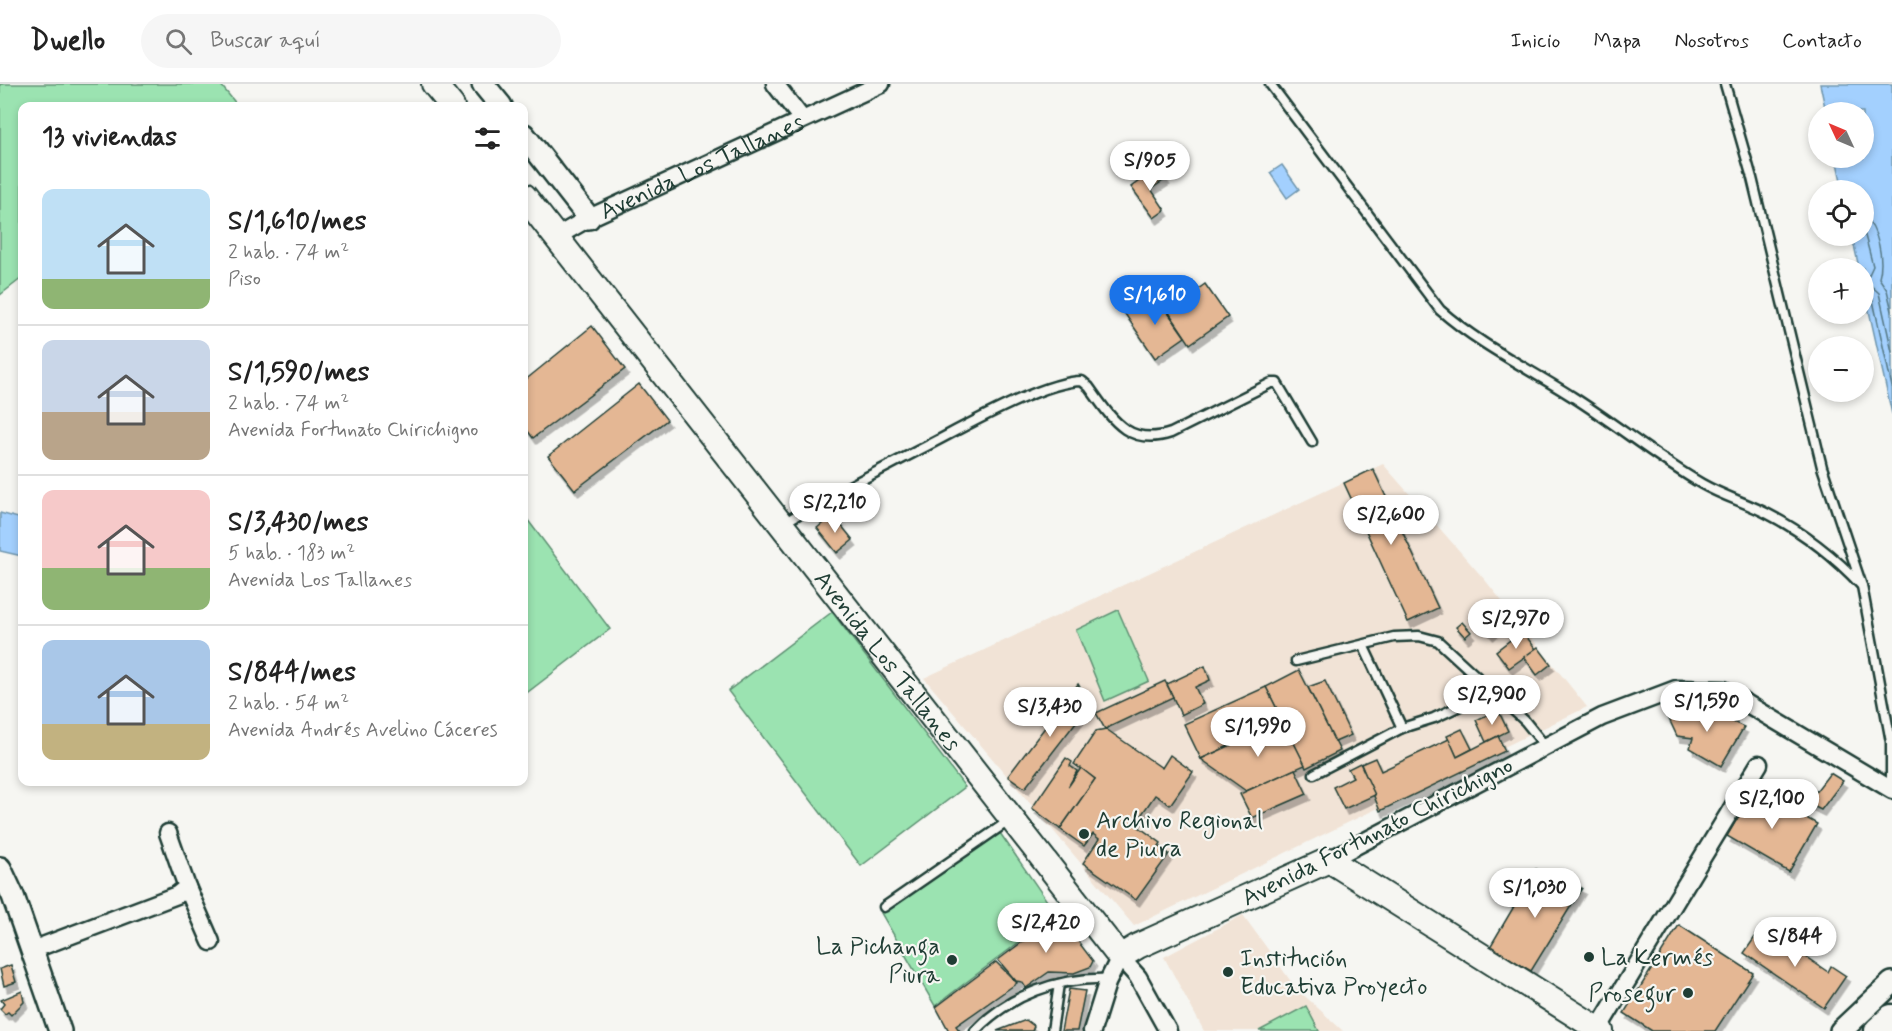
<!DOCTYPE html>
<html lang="es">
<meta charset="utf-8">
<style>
body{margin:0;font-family:Mynerve,sans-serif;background:#f6f6f6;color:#222;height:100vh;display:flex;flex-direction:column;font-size:22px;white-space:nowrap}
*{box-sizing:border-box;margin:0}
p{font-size:20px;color:#767676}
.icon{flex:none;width:33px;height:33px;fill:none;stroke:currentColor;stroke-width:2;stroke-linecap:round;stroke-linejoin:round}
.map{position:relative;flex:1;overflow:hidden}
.side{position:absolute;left:18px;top:18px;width:510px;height:684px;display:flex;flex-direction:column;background:#fff;border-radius:12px;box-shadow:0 3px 9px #0003}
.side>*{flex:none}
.needle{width:39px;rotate:314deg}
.controls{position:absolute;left:1808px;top:18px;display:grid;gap:12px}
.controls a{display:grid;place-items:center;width:66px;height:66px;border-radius:50%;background:#fff;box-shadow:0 3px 9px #0003;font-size:30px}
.price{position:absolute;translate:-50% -51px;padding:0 14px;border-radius:21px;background:#fff;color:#222;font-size:20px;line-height:39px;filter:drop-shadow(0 2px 3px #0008)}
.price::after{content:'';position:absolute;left:50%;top:36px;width:18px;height:14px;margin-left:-9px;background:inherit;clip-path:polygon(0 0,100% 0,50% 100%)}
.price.selected{background:#1a73e8;color:#fff}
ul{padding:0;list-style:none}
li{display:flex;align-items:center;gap:18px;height:150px;padding:0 24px}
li+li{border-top:2px solid #e0e0e0}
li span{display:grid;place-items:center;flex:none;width:168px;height:120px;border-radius:12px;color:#555}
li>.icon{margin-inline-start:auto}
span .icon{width:72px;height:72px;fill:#fffc;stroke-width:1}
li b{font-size:26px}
h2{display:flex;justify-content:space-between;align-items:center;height:72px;padding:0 24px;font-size:26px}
header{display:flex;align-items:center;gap:36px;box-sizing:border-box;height:84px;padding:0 30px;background:#fff;border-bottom:2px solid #e0e0e0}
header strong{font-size:28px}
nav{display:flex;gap:33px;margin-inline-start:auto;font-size:21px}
.search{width:420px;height:54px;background:#f6f6f6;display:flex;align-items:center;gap:15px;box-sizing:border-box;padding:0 21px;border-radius:33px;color:#767676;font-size:22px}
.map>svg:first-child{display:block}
.built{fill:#f1e3d6}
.green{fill:#9be3b1;stroke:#5d9072;stroke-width:1.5}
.water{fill:#a3d0fe;stroke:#6e95ad;stroke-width:1.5}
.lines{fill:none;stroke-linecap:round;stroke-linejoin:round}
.shore{stroke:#547885;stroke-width:1.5}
.building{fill:#e4b794;stroke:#1f3d34;stroke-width:1.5;filter:url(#shadow)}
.service-casing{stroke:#1f3d34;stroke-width:13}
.minor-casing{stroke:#1f3d34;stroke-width:21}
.tertiary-casing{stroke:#1f3d34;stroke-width:26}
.secondary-casing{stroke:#1f3d34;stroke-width:28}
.trunk-casing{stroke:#1f3d34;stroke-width:33}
.service{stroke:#f6f6f2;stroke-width:8}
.minor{stroke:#f6f6f2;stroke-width:16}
.tertiary{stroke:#f6f6f2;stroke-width:21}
.secondary{stroke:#f6f6f2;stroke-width:24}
.trunk{stroke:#f6f6f2;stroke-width:28}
.poi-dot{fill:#1f3d34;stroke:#f6f6f2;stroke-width:2}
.labels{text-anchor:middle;stroke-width:4.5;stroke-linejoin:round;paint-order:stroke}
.street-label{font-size:24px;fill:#1f3d34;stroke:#f6f6f2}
.poi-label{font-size:24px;fill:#1f3d34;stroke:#f6f6f2;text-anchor:start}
</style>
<header>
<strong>Dwello</strong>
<div class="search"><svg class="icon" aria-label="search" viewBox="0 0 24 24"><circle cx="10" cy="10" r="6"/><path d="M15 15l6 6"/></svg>Buscar aquí</div>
<nav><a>Inicio</a><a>Mapa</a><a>Nosotros</a><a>Contacto</a></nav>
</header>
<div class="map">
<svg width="1892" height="947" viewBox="0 0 1892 947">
<defs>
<filter id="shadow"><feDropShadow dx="3.5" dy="6" stdDeviation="0" flood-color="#0004"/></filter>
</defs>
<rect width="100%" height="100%" fill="#f6f6f2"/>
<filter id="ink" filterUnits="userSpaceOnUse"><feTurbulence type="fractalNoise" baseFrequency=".0167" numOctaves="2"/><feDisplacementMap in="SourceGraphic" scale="12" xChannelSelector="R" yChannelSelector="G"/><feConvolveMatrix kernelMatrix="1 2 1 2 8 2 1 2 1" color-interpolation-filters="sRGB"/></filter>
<g filter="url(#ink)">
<g class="built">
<polygon points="1383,380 1485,496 1587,623 1134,842 924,594"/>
<polygon points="1243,831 1295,903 1343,947 1204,947 1164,873"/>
</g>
<g class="green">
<polygon points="0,0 220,0 238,22 22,22 22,194 0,211"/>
<polygon points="524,431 610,545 524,611"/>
<polygon points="1118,526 1149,597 1105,617 1076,546"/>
<polygon points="832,528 965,703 861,782 728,607"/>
<polygon points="1000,749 1056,830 935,922 881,829"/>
<polygon points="1306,922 1319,947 1259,947"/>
</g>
<g class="water">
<polygon points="1820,0 1892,0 1892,330 1863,200 1863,184 1859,184 1852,152 1863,152 1863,106 1843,106 1836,74 1863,74 1863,28 1826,28"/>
<polygon points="1282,81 1299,105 1287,114 1270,89"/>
<polygon points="0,429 22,435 22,472 0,467"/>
</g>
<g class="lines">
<g class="shore">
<path d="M1863,132C1879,144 1884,177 1879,194L1887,206L1892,227"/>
<polyline points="1863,144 1873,182 1866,197 1879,209 1892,268"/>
<polyline points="1863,207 1872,212 1892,303"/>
</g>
</g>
<g class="building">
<polygon points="1158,83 1166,95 1151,105 1165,126 1154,134 1131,103"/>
<polygon points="1205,200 1228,233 1190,260 1168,227"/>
<polygon points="1155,210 1185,253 1155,274 1125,230"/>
<polygon points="592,242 625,285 533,354 524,342 524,297"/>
<polygon points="639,300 667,336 575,406 548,372"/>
<polygon points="1373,385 1438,524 1408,538 1344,399"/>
<polygon points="833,431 853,456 837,469 817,444"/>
<polygon points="1503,525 1509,533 1490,550 1482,541"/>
<polygon points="1462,538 1471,548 1465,553 1456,543"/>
<polygon points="1522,547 1536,565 1509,584 1496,567"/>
<polygon points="1538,563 1551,580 1537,591 1524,573"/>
<polygon points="1205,582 1210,596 1195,603 1203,620 1181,631 1167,600"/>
<polygon points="1299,586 1340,667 1306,684 1266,603"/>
<polygon points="1165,597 1173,613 1105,645 1096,629"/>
<polygon points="1325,597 1351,651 1335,658 1308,603"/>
<polygon points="1078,600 1090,620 1025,704 1008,692"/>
<polygon points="1266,603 1283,637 1201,675 1184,640"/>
<polygon points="1691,624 1716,630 1744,643 1721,682 1690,664 1693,654 1677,652 1668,633"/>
<polygon points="1498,626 1508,647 1486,658 1476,636"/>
<polygon points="1283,637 1305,681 1246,707 1201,675"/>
<polygon points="1106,645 1162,684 1170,671 1193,688 1170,721 1155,711 1135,740 1161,759 1159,762 1169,770 1136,816 1083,779 1099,755 1093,750 1084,762 1060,745 1095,695 1074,680 1096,647"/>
<polygon points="1462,645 1472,665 1457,673 1447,652"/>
<polygon points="1498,652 1505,667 1380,727 1361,680 1375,674 1381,687 1449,655 1457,673"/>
<polygon points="1066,674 1072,678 1070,682 1077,687 1068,703 1081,684 1095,695 1060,745 1032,724"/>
<polygon points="1360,679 1375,711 1344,725 1333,703 1353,693 1348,685"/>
<polygon points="1295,685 1307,710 1252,734 1240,710"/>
<polygon points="1830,689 1843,697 1821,726 1807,719"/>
<polygon points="1755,704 1817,740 1789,788 1727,752"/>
<polygon points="1536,785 1582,804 1531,887 1490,863"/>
<polygon points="1058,831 1093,877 1090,883 1074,889 1049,888 1026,904 1022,898 1016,897 998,876"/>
<polygon points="1679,841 1753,889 1715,947 1652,947 1624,929"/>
<polygon points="1762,843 1828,888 1831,882 1846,892 1824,924 1744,869"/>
<polygon points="996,878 1017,899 956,942 960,947 949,947 936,923"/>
<polygon points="11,881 16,898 4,902 0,885"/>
<polygon points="1069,905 1085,907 1077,947 1061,947"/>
<polygon points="22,907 24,918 11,931 8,928 5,930 0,925 4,920 1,916"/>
<polygon points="1026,936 1034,942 1032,947 997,947"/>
</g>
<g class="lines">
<defs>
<g id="service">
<path d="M1270,0L1440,226C1481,262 1528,284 1573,313C1617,341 1657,374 1702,400C1723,412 1747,419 1768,430C1805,449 1834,472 1862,502"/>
<polyline points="1725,0 1752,94 1822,383 1862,502 1891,658 1891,704"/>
<path d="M782,440C826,413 873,390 919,366C957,347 1042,297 1082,297L1089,303C1112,335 1128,363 1171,349L1271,299H1277L1312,358"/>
<polyline points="1363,561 1402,644"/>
<polyline points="1296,577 1394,553 1419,552 1438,557 1525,637 1546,663"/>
<polyline points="1314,690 1402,644 1434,634 1492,607"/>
<polyline points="884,823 1010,736"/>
<path d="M975,947C1009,911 1059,893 1109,895"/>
<polyline points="1052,947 1059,900"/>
</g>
<g id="minor">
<polyline points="775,0 802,35"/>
<path id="s1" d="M556,153L589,134L881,0"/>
<polyline points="1329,776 1602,633 1676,605 1724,606 1892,706"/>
<polyline points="187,803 211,858"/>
<polyline points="32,866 177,811 187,803 168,749"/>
<polyline points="1598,945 1759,680"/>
<polyline points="1092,947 1107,899 1120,873 1138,893 1168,947"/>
</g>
<g id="tertiary">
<polyline points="483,0 501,22"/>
<polyline points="524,51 589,134"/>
<polyline points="0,784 13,812 60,947"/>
<polyline points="1841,947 1892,899"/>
</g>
<g id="secondary">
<polyline points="434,0 452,22"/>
<path id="s2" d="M524,112L1120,873L1138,862L1329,776L1601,947"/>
</g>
<polyline id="trunk" points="1879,947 1892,935"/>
</defs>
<use href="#service" class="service-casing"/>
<use href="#minor" class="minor-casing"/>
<use href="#tertiary" class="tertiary-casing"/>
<use href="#secondary" class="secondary-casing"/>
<use href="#trunk" class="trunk-casing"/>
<use href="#service" class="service"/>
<use href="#minor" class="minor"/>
<use href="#tertiary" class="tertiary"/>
<use href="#secondary" class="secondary"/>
<use href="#trunk" class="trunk"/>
</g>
</g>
<g class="poi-dot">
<circle cx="1084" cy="750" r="6"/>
<circle cx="1589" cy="873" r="6"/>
<circle cx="952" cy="876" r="6"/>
<circle cx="1228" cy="888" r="6"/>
<circle cx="1688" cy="909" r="6"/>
</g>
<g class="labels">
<g class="street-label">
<text dy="8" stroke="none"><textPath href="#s1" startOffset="162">Avenida Los Tallanes</textPath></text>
<text dy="8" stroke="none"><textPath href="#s2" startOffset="590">Avenida Los Tallanes</textPath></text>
<text transform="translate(1377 747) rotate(-27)" y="8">Avenida Fortunato Chirichigno</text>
</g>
<g class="poi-label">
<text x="1096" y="744">Archivo Regional<tspan x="1096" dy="28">de Piura</tspan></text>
<text x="940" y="870" text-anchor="end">La Pichanga<tspan x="940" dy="28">Piura</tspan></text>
<text x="1601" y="881">La Kermés</text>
<text x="1240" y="882">Institución<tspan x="1240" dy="28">Educativa Proyecto</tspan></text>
<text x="1676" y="917" text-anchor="end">Prosegur</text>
</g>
</g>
</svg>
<div class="controls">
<a><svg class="needle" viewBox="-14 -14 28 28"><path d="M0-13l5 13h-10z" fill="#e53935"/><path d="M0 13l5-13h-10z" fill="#767676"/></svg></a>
<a><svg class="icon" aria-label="locate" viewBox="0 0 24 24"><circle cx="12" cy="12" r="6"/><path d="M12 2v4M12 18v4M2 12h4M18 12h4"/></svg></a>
<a>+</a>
<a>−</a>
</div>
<b class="price" style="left:1150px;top:108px">S/905</b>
<b class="price selected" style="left:1155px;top:242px">S/1,610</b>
<b class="price" style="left:835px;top:450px">S/2,210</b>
<b class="price" style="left:1391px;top:462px">S/2,600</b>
<b class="price" style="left:1516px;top:566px">S/2,970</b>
<b class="price" style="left:1492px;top:642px">S/2,900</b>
<b class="price" style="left:1707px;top:649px">S/1,590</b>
<b class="price" style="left:1050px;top:654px">S/3,430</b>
<b class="price" style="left:1258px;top:674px">S/1,990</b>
<b class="price" style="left:1772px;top:746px">S/2,100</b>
<b class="price" style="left:1535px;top:835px">S/1,030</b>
<b class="price" style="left:1046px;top:870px">S/2,420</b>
<b class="price" style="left:1795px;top:884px">S/844</b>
<section class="side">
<h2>13 viviendas<svg class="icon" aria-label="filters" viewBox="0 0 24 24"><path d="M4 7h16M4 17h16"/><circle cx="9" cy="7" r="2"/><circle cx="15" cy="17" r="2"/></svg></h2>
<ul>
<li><span style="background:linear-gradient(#bfe0f5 75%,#8fb573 0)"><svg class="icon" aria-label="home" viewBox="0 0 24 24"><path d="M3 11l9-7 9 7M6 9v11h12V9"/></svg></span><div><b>S/1,610/mes</b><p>2 hab. · 74 m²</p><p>Piso</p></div></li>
<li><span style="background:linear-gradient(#c9d6e8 60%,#b9a48a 0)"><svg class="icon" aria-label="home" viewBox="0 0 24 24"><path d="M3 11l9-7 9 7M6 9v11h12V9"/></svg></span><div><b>S/1,590/mes</b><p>2 hab. · 74 m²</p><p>Avenida Fortunato Chirichigno</p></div></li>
<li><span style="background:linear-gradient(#f6c9c9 65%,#8fb573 0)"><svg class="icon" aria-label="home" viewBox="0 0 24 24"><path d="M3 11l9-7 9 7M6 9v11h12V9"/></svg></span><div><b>S/3,430/mes</b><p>5 hab. · 183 m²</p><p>Avenida Los Tallanes</p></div></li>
<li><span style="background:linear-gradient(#a9c7e8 70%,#c2b280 0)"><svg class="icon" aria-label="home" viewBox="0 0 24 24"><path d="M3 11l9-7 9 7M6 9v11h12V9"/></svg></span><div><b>S/844/mes</b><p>2 hab. · 54 m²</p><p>Avenida Andrés Avelino Cáceres</p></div></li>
</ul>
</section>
</div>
